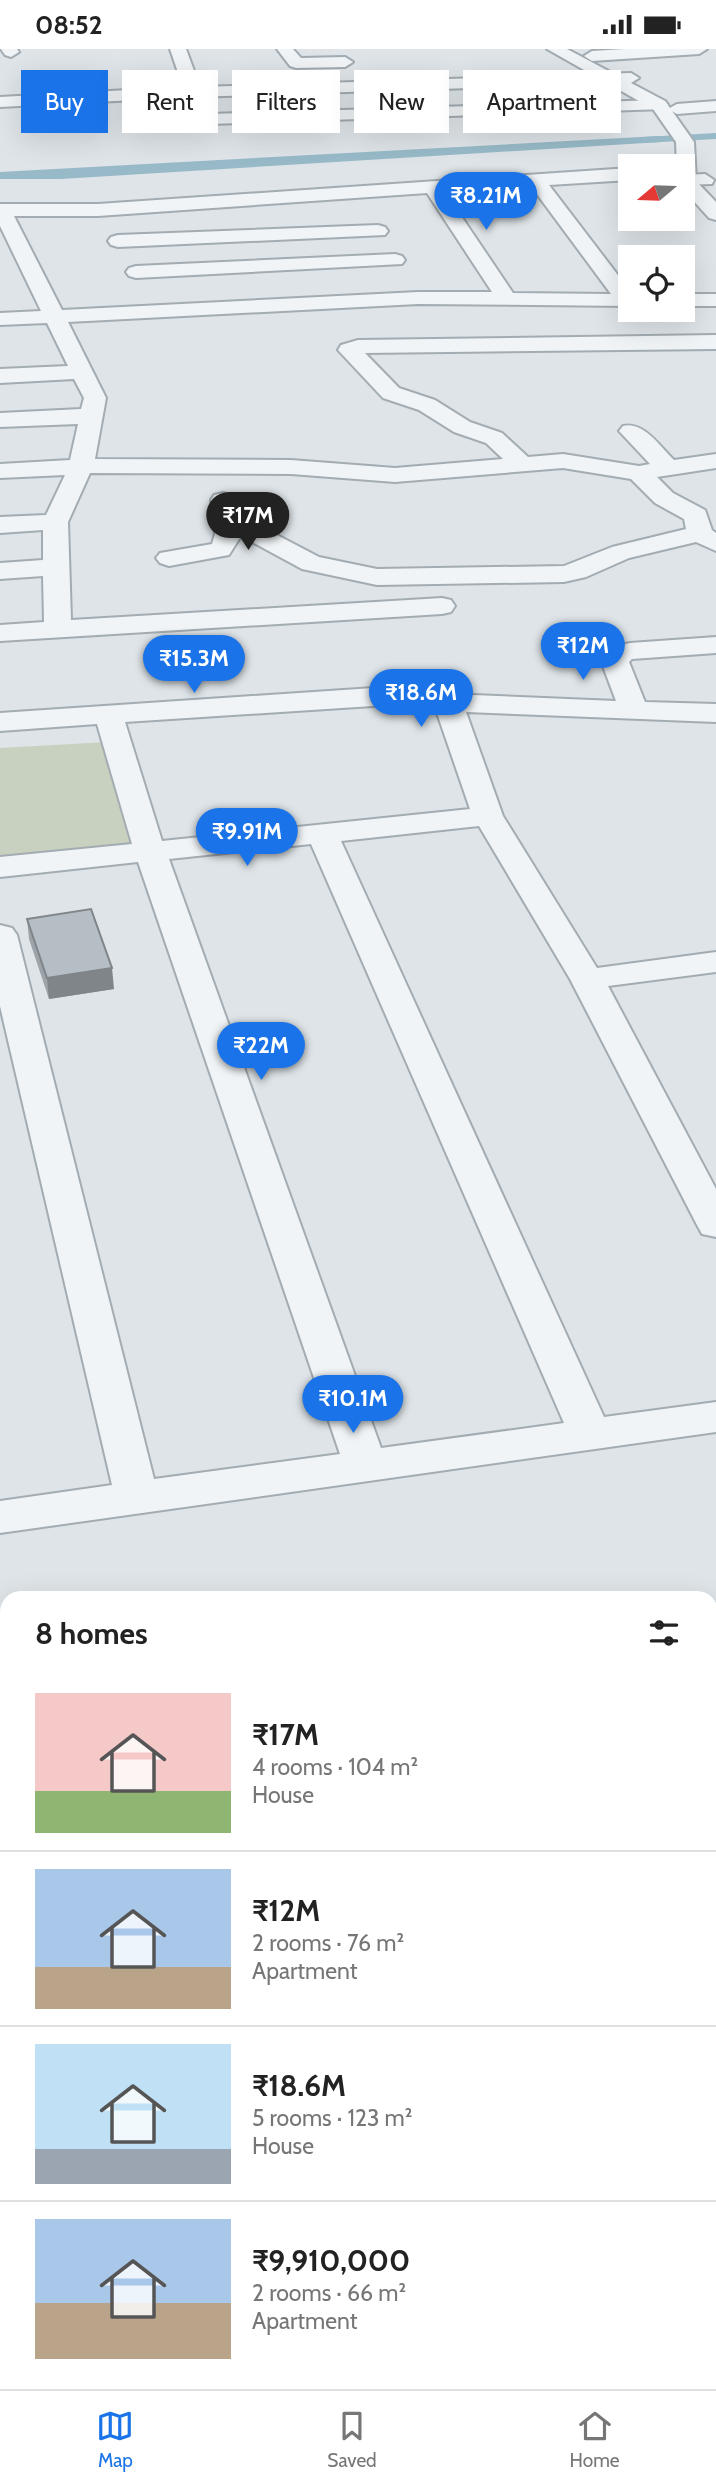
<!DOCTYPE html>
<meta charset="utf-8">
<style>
body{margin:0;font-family:Cabin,sans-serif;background:#f2f2f2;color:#222;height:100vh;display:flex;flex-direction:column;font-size:26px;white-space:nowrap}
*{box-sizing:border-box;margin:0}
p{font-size:23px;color:#767676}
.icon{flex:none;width:38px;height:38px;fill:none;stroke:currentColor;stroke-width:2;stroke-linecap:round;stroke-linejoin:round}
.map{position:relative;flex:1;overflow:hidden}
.side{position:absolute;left:0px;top:1542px;width:718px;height:800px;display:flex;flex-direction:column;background:#fff;border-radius:21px 21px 0 0;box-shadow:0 7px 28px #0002}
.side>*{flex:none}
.guide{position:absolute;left:21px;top:21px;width:676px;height:63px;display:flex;gap:14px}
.needle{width:46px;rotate:251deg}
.tools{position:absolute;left:618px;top:105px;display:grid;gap:14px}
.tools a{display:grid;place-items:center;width:77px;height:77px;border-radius:0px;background:#fff;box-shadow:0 7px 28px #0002;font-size:35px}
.price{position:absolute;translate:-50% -60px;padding:0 16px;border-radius:24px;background:#1a73e8;color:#fff;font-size:23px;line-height:46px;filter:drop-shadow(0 2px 4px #0008)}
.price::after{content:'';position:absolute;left:50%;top:42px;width:21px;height:16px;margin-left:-10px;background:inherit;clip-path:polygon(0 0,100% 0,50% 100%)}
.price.on{background:#222;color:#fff}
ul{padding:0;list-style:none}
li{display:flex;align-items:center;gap:21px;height:175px;padding:0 35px}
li+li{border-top:2px solid #e0e0e0}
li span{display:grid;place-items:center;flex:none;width:196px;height:140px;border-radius:0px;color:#555}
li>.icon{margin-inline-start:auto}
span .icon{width:84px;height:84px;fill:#fffc;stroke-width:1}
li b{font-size:30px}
h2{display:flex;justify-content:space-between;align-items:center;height:84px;padding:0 35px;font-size:30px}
.chip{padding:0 24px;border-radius:0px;background:#fff;box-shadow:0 7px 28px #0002;font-size:24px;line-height:63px}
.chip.on{background:#1a73e8;color:#fff}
.status{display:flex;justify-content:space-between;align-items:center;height:49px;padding:0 35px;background:#fff;direction:ltr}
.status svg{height:19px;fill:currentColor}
.dock{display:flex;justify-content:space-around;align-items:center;height:98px;border-top:2px solid #e0e0e0;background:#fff;font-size:19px;color:#767676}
.dock a{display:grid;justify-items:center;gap:4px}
.dock .on{color:#1a73e8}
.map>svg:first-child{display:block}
.built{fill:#ccd4da}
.green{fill:#c8d1bf}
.water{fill:#98bac8}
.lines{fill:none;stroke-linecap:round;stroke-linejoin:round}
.stream{stroke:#98bac8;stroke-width:6}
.minor-casing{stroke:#a3acb2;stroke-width:4}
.tertiary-casing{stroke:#a3acb2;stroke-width:4}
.minor{fill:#f0f4f6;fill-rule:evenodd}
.tertiary{fill:#f0f4f6;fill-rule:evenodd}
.wall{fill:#9ca3a9}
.shaded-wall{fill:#7f8589}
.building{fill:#b5bec4;stroke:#7f8589;stroke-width:2}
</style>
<div class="status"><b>08:52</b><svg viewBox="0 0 49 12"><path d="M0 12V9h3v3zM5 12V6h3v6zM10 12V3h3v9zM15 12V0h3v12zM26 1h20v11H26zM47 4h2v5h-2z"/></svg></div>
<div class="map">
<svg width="716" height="2340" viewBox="0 0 716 2340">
<rect width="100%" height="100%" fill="#dee4e8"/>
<polygon class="built" points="7,1816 7,2334 73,2335 73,2340 0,2340 0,1817"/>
<polygon class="green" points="108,693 138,797 0,808 0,699"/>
<polygon class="water" points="659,87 661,93 61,130 0,130 0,123"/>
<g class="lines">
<polyline class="stream" points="643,91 716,87"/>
<defs>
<g id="minor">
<polygon points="1,0 17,0 19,3 11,8 5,6"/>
<polygon points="170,0 186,0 200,38 631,24 639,29 631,34 193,48 0,58 0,48 183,38"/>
<polygon points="277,0 293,0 301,9 345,8 353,13 345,18 296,19 290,17"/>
<polygon points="625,0 707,0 699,5 592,12 584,7 592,2"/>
<polygon points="659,51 665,52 668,56 665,60 179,76 170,71 179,66"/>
<polygon points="716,52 716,62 677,65 668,60 677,55"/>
<path d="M630,119V131L549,136L630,242V257L418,255L68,273L106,349L95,410L291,411L395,419L503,410L486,394L454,383L419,361L383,349L338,301L341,296L358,291L716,286V300L365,304L399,339L435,351L470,373L502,384L528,408L563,405L639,417L650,415L619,382L623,377C644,372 660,398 674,411L716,405V419L657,428L673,444L705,461L712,481L716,484V502L696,493L629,509L586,528L564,533L377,536L302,520L241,487L229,506L169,517L160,514L156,509L160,504L212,495L216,481L211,451L214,446L223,444L232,446L235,451L237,465L319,508L377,520L564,517L612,498L686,480L684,470L655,454L631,430L563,419L395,433L291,425L90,424L68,473L71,571L442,549L451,551L455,557L451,563L442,565L0,592V576L44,573L43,527L0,530V514L43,511V481L0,484V468L46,466L65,426L0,429V415L70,411L78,375L0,378V364L81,360L84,349L74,330L0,334V320L68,317L47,274L0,276V264L41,262L0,177V155H98ZM531,137L611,245L513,244L445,143ZM427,144L492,243H418L62,261L14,167H98Z"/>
<polygon points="705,125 714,131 712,135 682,136 682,126"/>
<polygon points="378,176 385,178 388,182 385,186 118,198 111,196 108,192 111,188 118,186"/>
<polygon points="395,205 402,207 405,211 402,215 136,229 129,227 126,223 129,219 136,217"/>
<rect x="682" y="245" width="34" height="12"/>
<path d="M716,588V604L632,610L629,613L645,653L716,655V673L466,663L503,767L597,919L716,903V923L608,937L716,1140V1188L702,1185L697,1176L570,930L479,777L341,792L604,1368L716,1353V1383L0,1484V1452L112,1436L0,957V876L12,879L17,886L154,1430L340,1405L138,813L0,828V808L132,795L97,675L0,682V664L388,638L448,645L616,652L601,612L612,598L630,594ZM388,656L436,661L470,760L162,792L125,673ZM311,795L564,1374L381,1399L169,810Z"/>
<polygon points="716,1611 716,1681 710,1682 710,1612"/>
<polygon points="7,1721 7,1795 0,1796 0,1722"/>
<polygon points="716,1945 716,1993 710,1994 710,1946"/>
<polygon points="716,2238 716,2298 710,2299 710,2239"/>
<polygon points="210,2334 270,2334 271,2340 211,2340"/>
<polygon points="306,2334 393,2334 391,2340 304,2340"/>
</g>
<polygon id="tertiary" points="547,0 567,0 665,52 694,93 696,132 716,153 716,171 709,169 682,139 682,117 677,117 676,93 653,60"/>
</defs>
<use href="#minor" class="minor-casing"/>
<use href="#tertiary" class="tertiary-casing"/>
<use href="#minor" class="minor"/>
<use href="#tertiary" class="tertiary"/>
</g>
<polygon class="wall" points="27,870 114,940 49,950 29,890"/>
<polygon class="shaded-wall" points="112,919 114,940 49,950 47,929"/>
<polygon class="building" points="91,860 112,919 47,929 27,870"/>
</svg>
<div class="tools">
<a><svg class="needle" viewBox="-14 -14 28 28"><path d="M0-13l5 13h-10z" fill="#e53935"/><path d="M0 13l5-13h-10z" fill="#767676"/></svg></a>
<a><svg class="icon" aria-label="locate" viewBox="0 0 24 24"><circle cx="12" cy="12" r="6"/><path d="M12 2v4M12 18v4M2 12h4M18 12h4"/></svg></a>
</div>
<b class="price" style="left:486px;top:183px">₹8.21M</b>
<b class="price on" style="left:248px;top:503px">₹17M</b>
<b class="price" style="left:583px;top:633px">₹12M</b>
<b class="price" style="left:194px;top:646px">₹15.3M</b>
<b class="price" style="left:421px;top:680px">₹18.6M</b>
<b class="price" style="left:247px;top:819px">₹9.91M</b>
<b class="price" style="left:261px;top:1033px">₹22M</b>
<b class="price" style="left:353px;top:1386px">₹10.1M</b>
<div class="guide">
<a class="chip on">Buy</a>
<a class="chip">Rent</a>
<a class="chip">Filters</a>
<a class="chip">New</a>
<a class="chip">Apartment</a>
</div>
<section class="side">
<h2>8 homes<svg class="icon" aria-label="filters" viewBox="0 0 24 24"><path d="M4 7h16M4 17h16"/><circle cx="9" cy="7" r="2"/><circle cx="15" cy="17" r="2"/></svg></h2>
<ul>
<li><span style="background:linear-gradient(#f6c9c9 70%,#8fb573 0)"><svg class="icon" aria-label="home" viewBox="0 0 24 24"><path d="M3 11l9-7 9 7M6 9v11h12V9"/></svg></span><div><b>₹17M</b><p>4 rooms · 104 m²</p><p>House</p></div></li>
<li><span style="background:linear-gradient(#a9c7e8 70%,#b9a48a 0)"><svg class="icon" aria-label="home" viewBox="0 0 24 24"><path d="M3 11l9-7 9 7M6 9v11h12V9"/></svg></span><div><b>₹12M</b><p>2 rooms · 76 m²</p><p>Apartment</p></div></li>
<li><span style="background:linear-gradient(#bfe0f5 75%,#9aa5b1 0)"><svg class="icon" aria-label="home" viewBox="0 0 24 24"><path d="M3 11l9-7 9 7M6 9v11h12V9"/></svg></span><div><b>₹18.6M</b><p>5 rooms · 123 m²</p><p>House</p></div></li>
<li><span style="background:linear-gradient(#a9c7e8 60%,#b9a48a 0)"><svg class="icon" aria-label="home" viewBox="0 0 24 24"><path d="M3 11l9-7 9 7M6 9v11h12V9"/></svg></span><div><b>₹9,910,000</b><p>2 rooms · 66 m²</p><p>Apartment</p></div></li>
</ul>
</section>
</div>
<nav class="dock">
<a class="on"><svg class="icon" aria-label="map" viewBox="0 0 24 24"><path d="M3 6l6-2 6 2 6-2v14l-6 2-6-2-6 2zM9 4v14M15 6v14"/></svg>Map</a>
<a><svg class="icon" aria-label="saved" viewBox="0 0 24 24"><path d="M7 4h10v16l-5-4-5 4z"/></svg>Saved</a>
<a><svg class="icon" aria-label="home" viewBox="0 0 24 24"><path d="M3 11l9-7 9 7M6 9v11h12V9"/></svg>Home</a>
</nav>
